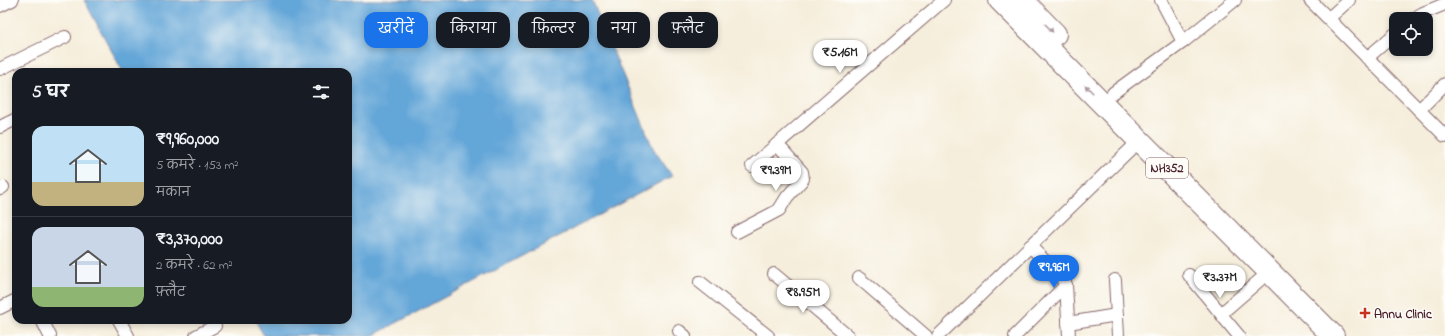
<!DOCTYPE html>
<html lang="hi">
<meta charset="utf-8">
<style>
body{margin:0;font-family:"Indie Flower","Playpen Sans Deva",sans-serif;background:#20242c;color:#f1f3f6;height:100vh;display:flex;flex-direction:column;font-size:15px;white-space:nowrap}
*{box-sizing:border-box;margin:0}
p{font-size:13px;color:#9ea1a6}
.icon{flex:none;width:22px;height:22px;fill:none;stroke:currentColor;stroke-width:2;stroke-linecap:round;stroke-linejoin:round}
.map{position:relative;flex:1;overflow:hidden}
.drawer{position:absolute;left:12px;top:68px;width:340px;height:256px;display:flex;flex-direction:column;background:#171b24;border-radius:12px;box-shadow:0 2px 6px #0003}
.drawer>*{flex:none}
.guide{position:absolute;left:364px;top:12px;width:380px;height:36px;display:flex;gap:8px}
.controls{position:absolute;left:1389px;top:12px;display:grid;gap:8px}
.controls a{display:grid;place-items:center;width:44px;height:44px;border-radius:8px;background:#171b24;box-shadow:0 2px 6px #0003;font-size:20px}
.price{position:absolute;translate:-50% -34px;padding:0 9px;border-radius:14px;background:#fff;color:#222;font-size:13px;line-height:26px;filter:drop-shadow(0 1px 2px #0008)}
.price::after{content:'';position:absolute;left:50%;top:24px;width:12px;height:9px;margin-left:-6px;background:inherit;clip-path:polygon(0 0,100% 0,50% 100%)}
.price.on{background:#1a73e8;color:#fff}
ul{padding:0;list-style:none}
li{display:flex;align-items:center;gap:12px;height:100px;padding:0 20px}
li+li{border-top:1px solid #363941}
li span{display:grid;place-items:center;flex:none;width:112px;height:80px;border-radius:12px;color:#555}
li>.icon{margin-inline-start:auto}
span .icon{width:48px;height:48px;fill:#fffc;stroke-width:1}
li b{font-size:17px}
h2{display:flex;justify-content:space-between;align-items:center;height:48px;padding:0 20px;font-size:17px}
.pill{padding:0 14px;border-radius:12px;background:#171b24;box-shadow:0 2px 6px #0003;font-size:14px;line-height:36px}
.pill.on{background:#1a73e8;color:#fff}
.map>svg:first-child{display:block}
.water{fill:#64a6d8;stroke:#576282}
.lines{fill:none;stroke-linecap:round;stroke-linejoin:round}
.street-casing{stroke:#866769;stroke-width:14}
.highway-casing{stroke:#866769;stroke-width:24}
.street{stroke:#fff;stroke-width:12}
.highway{stroke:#fff;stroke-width:22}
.oneway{fill:#ae9aa0}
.poi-dot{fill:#c8321e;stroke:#fdfcf7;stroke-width:1.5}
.labels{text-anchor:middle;stroke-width:3;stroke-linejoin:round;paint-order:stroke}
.shield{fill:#fdfcf7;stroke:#806168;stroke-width:1}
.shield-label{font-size:12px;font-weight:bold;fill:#4a1f2b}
.poi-label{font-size:13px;font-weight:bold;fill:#4a1f2b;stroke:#fdfcf7;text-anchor:start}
</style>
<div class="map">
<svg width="1445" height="336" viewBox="0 0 1445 336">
<rect width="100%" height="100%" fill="#fdfcf7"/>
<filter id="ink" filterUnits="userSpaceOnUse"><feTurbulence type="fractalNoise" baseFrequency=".025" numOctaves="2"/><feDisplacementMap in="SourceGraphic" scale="8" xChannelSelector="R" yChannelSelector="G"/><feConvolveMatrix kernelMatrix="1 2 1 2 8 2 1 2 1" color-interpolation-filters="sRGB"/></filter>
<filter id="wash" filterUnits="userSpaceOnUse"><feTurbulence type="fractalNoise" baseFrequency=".012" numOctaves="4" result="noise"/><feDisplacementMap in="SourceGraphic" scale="16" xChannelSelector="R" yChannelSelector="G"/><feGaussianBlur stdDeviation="0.9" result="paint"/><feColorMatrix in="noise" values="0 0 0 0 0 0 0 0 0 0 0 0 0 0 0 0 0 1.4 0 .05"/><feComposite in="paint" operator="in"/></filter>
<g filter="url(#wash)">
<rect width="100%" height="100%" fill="#f6eedc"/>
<polygon class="water" points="84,0 592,0 653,148 672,176 372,336 264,336 255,320 348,320 348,72 123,72"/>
</g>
<g filter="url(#ink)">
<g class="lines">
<defs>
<g id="street">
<polyline points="1161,0 1183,42"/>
<polyline points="1310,0 1445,136"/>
<polyline points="0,6 12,0"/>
<polyline points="1329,18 1349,0"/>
<polyline points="1413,19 1423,13 1445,4"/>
<polyline points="1367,58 1396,33"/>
<polyline points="0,69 65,37"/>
<polyline points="1113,93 1183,42 1235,0"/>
<polyline points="1419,110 1445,84"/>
<polyline points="0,127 16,119"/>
<polyline points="752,166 944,0"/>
<polyline points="0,189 3,187"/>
<polyline points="737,232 779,210 787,197 803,179 802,172 777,144"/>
<polyline points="1030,246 1061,277 1066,285 1069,336"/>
<polyline points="774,274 848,336"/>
<polyline points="1189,275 1222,315"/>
<polyline points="859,278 926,336"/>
<polyline points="1115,280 1118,336"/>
<polyline points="700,282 768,336"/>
<polyline points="0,308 16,300"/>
<polyline points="42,320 50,336"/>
<polyline points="119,320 128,336"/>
<polyline points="1068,323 1117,315"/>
<polyline points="679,331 685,336"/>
<polyline points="196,336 215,326"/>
<path d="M938,336C1005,271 1072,205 1140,140"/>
<polyline points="1015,336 1066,285"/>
<polyline points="1239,336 1224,318 1222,315 1223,312 1269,272"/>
</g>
<g id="highway">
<polyline points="1000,0 1333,336"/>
<polyline points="1022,0 1055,34"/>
</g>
</defs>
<use href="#street" class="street-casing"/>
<use href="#highway" class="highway-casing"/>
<use href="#street" class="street"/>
<use href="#highway" class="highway"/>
</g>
<defs><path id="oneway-solid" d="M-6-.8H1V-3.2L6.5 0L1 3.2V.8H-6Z"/></defs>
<g class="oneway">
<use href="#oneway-solid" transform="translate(1049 28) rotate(46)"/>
<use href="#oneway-solid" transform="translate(1089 89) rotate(-135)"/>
</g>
</g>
<path class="poi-dot" d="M1363 307h4v4h4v4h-4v4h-4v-4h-4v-4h4z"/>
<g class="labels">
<rect class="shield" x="1146" y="158" width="42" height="20" rx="3"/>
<g class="shield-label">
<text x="1167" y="172">NH352</text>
</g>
<g class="poi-label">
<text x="1374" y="318">Annu Clinic</text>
</g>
</g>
</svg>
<div class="controls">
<a><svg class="icon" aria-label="locate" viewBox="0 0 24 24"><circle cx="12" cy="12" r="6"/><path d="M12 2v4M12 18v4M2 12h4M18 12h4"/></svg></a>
</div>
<b class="price" style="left:840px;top:74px">₹5.16M</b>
<b class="price" style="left:776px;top:192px">₹9.39M</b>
<b class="price on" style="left:1054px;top:289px">₹9.96M</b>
<b class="price" style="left:1220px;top:299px">₹3.37M</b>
<b class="price" style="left:803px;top:314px">₹8.95M</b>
<div class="guide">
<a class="pill on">खरीदें</a>
<a class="pill">किराया</a>
<a class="pill">फ़िल्टर</a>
<a class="pill">नया</a>
<a class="pill">फ़्लैट</a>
</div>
<section class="drawer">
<h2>5 घर<svg class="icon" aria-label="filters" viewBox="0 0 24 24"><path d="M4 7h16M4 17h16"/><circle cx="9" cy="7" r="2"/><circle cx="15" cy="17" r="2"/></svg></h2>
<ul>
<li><span style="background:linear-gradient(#bfe0f5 70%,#c2b280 0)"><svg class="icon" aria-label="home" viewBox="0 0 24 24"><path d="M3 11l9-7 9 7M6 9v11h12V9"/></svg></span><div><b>₹9,960,000</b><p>5 कमरे · 153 m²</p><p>मकान</p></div></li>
<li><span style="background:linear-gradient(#c9d6e8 75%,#8fb573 0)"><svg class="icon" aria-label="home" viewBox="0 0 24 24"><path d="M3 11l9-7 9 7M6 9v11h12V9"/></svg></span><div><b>₹3,370,000</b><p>2 कमरे · 62 m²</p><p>फ़्लैट</p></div></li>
</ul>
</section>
</div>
